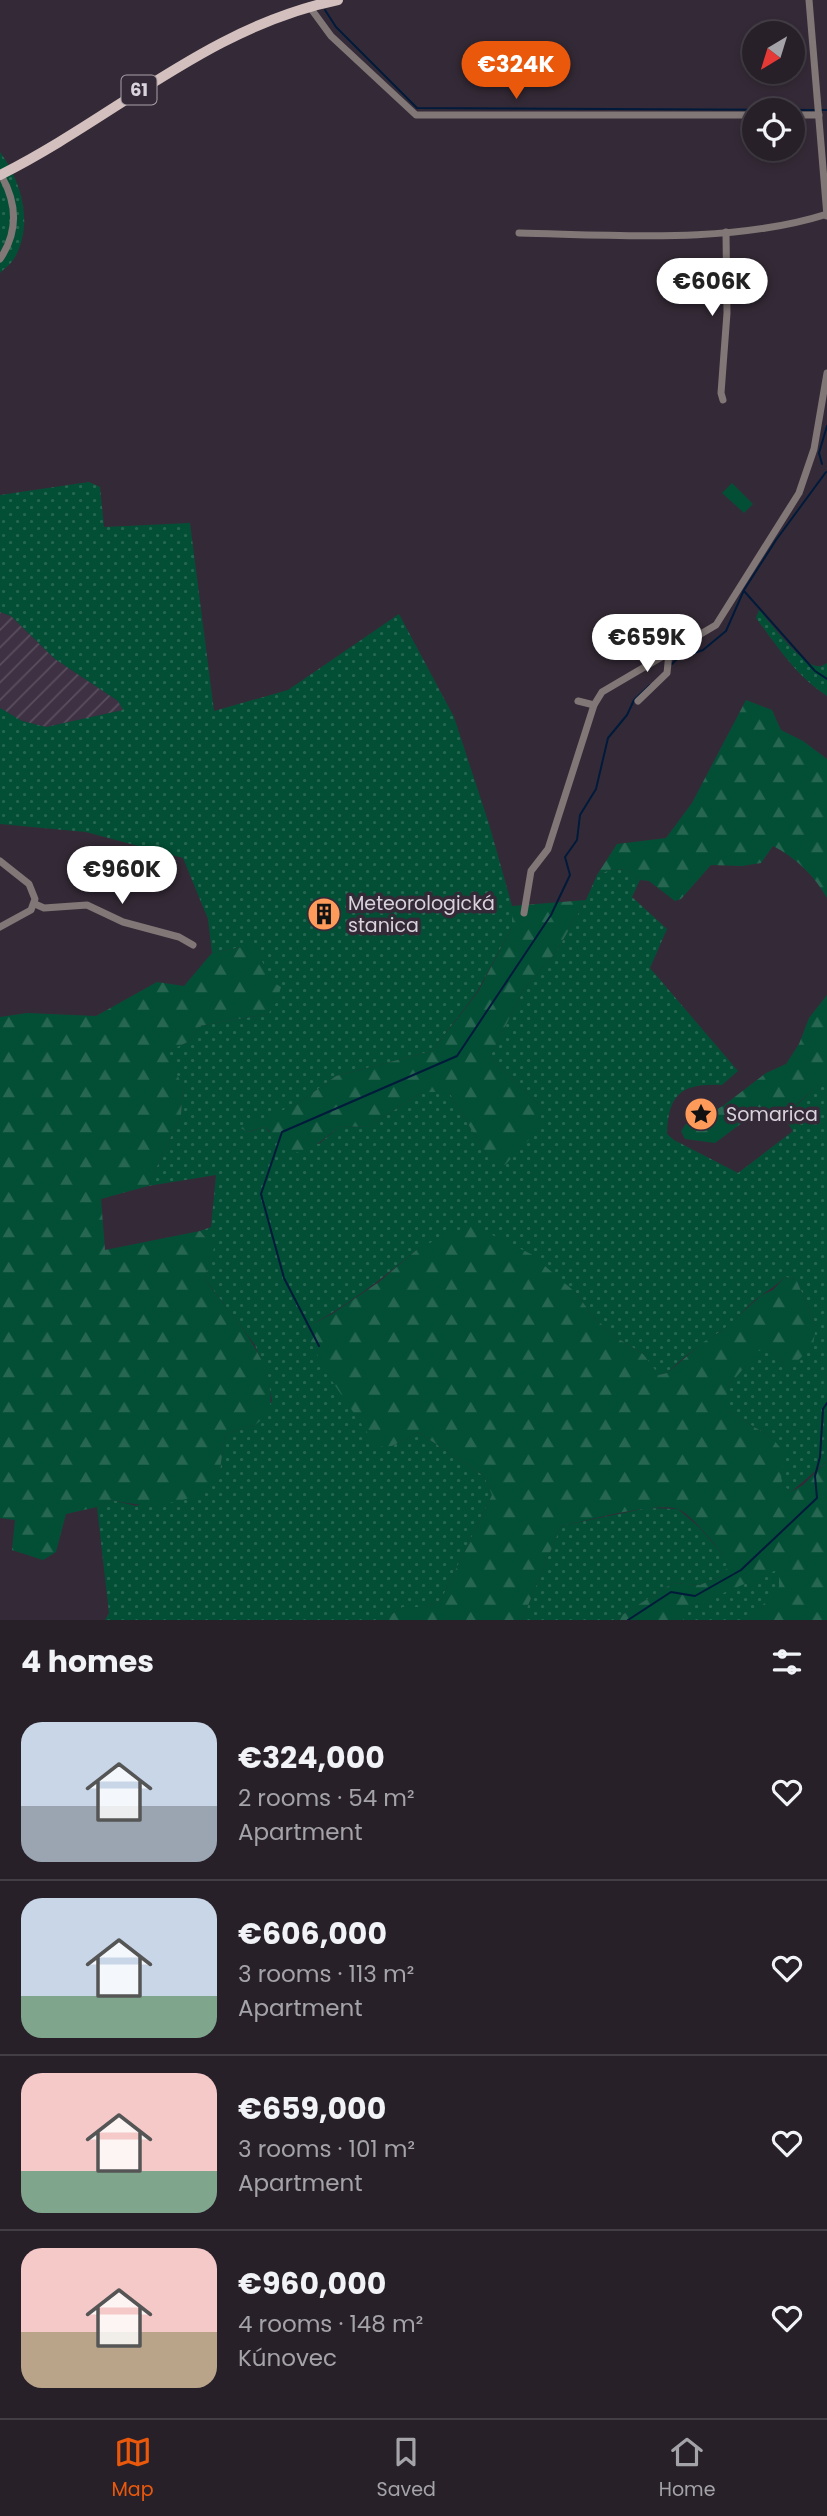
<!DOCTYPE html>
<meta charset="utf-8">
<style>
body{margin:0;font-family:Poppins,sans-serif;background:#332d35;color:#f1f3f6;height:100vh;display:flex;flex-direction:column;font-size:26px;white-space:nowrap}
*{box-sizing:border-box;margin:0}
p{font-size:23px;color:#a4a3a8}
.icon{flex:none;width:38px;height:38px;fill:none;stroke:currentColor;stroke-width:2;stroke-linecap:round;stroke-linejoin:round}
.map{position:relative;height:1620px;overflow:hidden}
.drawer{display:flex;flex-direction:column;background:#272029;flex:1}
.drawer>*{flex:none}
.needle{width:46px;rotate:218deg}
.buttons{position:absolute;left:742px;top:21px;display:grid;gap:14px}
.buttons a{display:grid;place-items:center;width:63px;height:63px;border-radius:50%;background:#272029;box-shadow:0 4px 10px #0003,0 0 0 2px #433e46;font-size:35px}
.price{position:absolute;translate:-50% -60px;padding:0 16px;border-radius:24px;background:#fff;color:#222;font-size:23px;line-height:46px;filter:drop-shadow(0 2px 4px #0008)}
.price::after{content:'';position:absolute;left:50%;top:42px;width:21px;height:16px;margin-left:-10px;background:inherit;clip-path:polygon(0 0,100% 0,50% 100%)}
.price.on{background:#ea580c;color:#fff}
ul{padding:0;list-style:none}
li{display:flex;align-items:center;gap:21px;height:175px;padding:0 21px}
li+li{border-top:2px solid #433e46}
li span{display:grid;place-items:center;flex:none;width:196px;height:140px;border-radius:21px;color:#555}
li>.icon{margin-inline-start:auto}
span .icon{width:84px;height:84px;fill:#fffc;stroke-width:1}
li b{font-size:30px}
h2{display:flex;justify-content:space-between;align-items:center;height:84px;padding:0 21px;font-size:30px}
.menu{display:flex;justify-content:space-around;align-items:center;height:98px;border-top:2px solid #433e46;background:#272029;font-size:19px;color:#a4a3a8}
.menu a{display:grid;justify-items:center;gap:4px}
.menu .on{color:#ea580c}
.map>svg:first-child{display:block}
.industrial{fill:url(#industrial-furrows)}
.grass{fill:url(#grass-dots)}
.forest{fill:url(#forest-firs)}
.pitch{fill:#034f36}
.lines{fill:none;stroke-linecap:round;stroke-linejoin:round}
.stream{stroke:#001a3b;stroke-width:2}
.street{stroke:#817776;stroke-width:7}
.primary{stroke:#d3c0be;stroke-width:10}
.labels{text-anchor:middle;stroke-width:7;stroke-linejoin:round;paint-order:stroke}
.shield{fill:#342a37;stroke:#a8a0aa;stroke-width:2}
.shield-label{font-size:18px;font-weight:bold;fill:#d9d3dc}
.poi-label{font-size:19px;fill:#d9d3dc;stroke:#342a37;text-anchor:start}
</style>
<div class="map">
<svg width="827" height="1620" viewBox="0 0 827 1620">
<defs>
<pattern id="industrial-furrows" width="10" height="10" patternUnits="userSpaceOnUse" patternTransform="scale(1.75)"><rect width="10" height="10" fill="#3e3143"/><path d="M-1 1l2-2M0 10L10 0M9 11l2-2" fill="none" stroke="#594e5e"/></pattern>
<pattern id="grass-dots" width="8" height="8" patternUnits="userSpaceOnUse" patternTransform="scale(1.75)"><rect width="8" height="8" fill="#034f36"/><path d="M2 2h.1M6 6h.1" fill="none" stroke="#276752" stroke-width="1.8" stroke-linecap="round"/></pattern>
<pattern id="forest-firs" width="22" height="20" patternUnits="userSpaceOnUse" patternTransform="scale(1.75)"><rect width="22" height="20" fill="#034f36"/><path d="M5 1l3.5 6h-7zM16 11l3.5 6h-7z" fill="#276752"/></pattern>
</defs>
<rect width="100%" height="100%" fill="#342a37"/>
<polygon class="industrial" points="0,612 11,616 55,659 118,701 124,710 46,727 22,721 0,708"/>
<g class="grass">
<path d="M0,152C21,181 34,223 15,257C12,263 5,268 0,273Z"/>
<path d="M89,482L100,487L104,527L190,523L214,711L288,690L399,614L454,717L489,824L512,906V927L477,992L432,1051L336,1076L297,1104L242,1129L248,1132L265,1127L269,1132L319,1144L340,1126L368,1127L422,1092H449L486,1154L541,1107L490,1057L524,989L556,952L586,900L597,875L612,869L629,870L640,880L632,897L667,929L650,968L738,1071L722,1085C683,1083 668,1093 667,1134L674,1140L738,1173L793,1131L781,1113L798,1104L827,1076V1461L791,1492L781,1483L772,1438L727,1410V1388L758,1350L773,1349L783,1366L816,1326L796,1279L785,1277C775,1287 765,1292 755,1300C743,1310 731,1325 718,1333C699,1346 683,1357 667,1373L658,1375L643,1354L614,1336L593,1316L575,1292L420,1247C383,1278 346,1307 303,1329L392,1446L418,1432L484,1476L492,1495L441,1600L426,1607H403L383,1620H105L109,1613L97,1507L112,1500L136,1506L220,1470L225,1434L255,1425L272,1401L267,1376L255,1345L205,1279L213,1248L200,1231L211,1227L216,1175L148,1186L181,1115L183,1087L165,1052L190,1041L199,1026L268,1014L263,963L242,947L212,953L208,919L183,858L86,832L0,824V708L22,721L46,727L123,710L118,701L55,659L11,616L0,612V495Z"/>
<path d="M759,610C771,623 801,664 817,666C822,667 823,665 827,663V696C797,677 777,646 756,618Z"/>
<polygon points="647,1508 678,1509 700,1528 731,1564 721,1576 700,1585 673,1583 614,1620 522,1620 561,1526"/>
<polygon points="779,1568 780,1587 749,1620 683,1620 678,1612"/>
</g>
<g class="forest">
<path d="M746,700L772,710L781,730L803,741L827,759V898C815,876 795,857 773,846L761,863L742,866L711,865L681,899L675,901L649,881L640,880L629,870L612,869L597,875L617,844L666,838L692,803Z"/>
<polygon points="586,900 556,952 524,989 490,1057 541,1107 541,1127 505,1165 486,1154 449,1092 422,1092 368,1127 340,1126 305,1154 290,1151 265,1127 247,1132 241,1128 297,1104 336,1076 432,1051 478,992 512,927 512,906"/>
<path d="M242,947H254L263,963L266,978L281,987L276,1003L268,1014L199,1026L190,1041L166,1052L183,1087L181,1115L148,1186L101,1199L105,1250L200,1231L214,1248L205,1279C233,1319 279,1361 269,1414L255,1425L225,1434L220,1470L210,1491C172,1505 151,1509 112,1500L97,1507L66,1514L56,1552L43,1560L12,1550L15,1520L0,1518V1017L27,1013L96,1016L157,982L184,986L212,953Z"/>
<polygon points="827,995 827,1077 797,1104 763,1123 747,1119 715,1143 685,1139 681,1131 686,1124 723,1106 766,1073 786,1064 799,1044 809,1018"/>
<path d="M472,1225L531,1254L575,1292L593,1316L614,1336L643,1354L659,1375L667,1373L705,1341L720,1332L762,1295L773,1290L785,1277L796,1279L816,1326L813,1346L792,1366H783L773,1349L758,1351L727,1388V1410L772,1438L783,1451L781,1483L791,1492L803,1485L827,1461V1620H749L779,1587V1569L679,1612L683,1620H614L673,1583L700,1585L721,1576L730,1564C720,1551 693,1515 678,1509C657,1501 585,1521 561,1526L522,1620H383L403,1607H426L441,1600L492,1495L484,1476L418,1432L392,1446L377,1447L332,1381L303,1329L332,1314L379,1282L420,1247Z"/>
</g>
<polygon class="pitch" points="732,483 753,504 744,513 722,493"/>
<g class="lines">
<g class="stream">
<polyline points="325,10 336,27 417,108 815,110"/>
<polyline points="820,110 827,110"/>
<polyline points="822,464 819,453 827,426"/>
<polyline points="744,591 815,671 827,679"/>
<polyline points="672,664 677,659 703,650 726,631 744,590 776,540 826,472"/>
<polyline points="319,1346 284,1278 261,1194 282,1132 457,1056 551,915 570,875 565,857 577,840 580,815 596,789 608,738 627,715 634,700 650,685"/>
<polyline points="628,1620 671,1592 695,1596 741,1570 817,1498 815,1476 820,1457 823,1409 827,1403"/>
</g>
<g class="street">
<polyline points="809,0 827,216"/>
<polyline points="309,6 331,36 416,115 754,115"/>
<polyline points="793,115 819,115"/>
<path d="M519,233C617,235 733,244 827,214"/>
<path d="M0,259C19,231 17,203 1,175"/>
<polyline points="723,400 721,393 727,313 726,232"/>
<polyline points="578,701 594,705"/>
<polyline points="638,701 667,673 669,653"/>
<polyline points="0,861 29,884 35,899 31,910 0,927"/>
<polyline points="35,904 44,908 87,905 123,922 179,937 193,945"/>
<polyline points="524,913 531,871 548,849 594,705 602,692 716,625 799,493 814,449 827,373"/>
</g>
<path class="primary" d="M0,175C114,118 210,26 338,0"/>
</g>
<defs>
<symbol id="building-disc" viewBox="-11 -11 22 22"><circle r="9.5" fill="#ff9b5a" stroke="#342a37"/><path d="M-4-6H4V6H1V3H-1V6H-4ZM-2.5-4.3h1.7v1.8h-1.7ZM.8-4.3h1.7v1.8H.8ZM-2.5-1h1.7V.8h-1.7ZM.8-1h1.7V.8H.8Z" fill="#111"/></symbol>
<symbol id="sight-disc" viewBox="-11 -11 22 22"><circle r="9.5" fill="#ff9b5a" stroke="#342a37"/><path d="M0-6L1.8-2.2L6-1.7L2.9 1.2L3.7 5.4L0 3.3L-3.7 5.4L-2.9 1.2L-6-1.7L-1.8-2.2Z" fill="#111"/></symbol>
</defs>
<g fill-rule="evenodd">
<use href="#building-disc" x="305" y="895" width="38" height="38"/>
<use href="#sight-disc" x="682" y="1095" width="38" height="38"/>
</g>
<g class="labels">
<rect class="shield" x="121.5" y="75.5" width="35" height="29" rx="5"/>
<g class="shield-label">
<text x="139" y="96">61</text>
</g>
<g class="poi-label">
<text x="348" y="910">Meteorologická<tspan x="348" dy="22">stanica</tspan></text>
<text x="726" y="1121">Somarica</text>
</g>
</g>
</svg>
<div class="buttons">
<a><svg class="needle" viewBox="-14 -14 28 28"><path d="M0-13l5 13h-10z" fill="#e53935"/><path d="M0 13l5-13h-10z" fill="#a4a3a8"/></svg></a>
<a><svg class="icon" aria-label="locate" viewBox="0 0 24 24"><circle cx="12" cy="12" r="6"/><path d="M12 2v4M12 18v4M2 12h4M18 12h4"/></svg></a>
</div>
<b class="price on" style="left:516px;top:101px">€324K</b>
<b class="price" style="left:712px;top:318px">€606K</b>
<b class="price" style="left:647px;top:674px">€659K</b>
<b class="price" style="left:122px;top:906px">€960K</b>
</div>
<section class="drawer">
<h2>4 homes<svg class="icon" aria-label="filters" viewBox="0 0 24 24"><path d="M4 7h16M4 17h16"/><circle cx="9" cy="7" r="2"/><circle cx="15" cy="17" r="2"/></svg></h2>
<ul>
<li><span style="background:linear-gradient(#c9d6e8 60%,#9aa5b1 0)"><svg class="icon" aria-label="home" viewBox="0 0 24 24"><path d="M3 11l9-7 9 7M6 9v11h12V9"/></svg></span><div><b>€324,000</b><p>2 rooms · 54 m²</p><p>Apartment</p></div><svg class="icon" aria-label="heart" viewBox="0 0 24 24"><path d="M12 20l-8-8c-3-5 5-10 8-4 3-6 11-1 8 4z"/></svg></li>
<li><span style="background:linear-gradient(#c9d6e8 70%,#7fa58c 0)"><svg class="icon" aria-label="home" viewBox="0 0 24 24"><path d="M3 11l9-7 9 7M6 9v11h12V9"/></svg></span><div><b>€606,000</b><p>3 rooms · 113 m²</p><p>Apartment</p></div><svg class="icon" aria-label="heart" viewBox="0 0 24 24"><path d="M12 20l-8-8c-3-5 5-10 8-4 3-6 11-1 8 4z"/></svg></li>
<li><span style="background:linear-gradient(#f6c9c9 70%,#7fa58c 0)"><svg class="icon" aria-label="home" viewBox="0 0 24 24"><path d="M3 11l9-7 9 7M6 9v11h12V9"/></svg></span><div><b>€659,000</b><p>3 rooms · 101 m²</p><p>Apartment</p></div><svg class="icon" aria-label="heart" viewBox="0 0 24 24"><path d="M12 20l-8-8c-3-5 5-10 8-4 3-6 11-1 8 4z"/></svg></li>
<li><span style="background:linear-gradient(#f6c9c9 60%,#b9a48a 0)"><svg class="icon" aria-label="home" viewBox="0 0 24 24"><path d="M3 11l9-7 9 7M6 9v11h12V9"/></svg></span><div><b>€960,000</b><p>4 rooms · 148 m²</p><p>Kúnovec</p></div><svg class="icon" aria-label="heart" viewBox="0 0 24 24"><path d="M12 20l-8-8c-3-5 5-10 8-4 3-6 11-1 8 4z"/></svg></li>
</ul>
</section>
<nav class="menu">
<a class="on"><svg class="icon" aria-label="map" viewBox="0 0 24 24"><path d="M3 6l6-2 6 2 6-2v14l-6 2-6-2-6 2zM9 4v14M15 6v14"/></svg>Map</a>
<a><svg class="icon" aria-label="saved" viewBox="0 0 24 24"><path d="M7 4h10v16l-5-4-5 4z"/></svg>Saved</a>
<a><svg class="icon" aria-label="home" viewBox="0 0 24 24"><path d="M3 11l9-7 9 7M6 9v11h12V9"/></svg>Home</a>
</nav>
